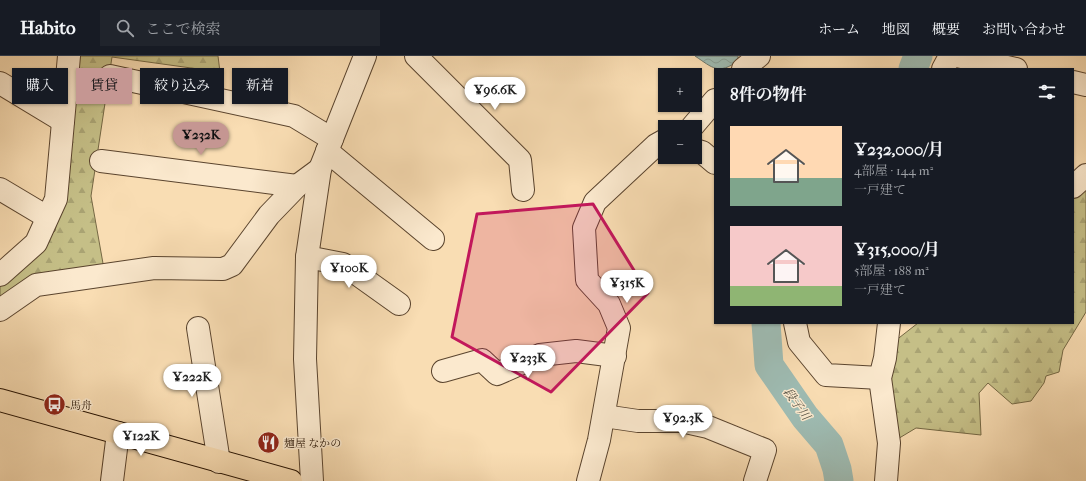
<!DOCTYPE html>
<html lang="ja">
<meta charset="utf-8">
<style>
body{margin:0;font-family:"IM FELL French Canon","Noto Serif JP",serif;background:#20242c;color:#f1f3f6;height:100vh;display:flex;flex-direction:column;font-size:15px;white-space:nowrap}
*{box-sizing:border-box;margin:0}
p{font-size:13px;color:#9ea1a6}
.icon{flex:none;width:22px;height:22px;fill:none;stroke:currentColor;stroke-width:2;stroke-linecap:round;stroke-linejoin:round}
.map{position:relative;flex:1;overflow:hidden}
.panel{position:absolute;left:714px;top:12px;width:360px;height:256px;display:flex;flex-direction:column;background:#171b24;border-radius:0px;box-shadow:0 1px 3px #0004}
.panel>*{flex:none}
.guide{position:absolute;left:12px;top:12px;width:380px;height:36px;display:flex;gap:8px}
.controls{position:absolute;left:658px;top:12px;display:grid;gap:8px}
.controls a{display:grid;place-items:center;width:44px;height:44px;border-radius:0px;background:#171b24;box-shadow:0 1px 3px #0004;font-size:20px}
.price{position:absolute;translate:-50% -34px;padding:0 9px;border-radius:14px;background:#fff;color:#222;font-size:13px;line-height:26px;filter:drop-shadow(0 1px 2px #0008)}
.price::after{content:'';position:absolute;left:50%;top:24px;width:12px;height:9px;margin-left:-6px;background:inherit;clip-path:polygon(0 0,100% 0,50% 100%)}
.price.current{background:#c59692;color:#111}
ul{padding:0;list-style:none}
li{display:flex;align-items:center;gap:12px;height:100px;padding:0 16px}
li span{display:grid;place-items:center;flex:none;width:112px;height:80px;border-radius:0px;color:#555}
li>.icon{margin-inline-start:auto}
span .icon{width:48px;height:48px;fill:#fffc;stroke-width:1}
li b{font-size:17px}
h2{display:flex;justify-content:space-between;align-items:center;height:48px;padding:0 16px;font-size:17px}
.tag{padding:0 14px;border-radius:0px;background:#171b24;box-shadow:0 1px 3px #0004;font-size:14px;line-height:36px}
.tag.current{background:#c59692;color:#111}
header{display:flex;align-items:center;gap:24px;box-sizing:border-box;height:56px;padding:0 20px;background:#171b24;border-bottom:1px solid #363941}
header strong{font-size:19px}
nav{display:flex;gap:22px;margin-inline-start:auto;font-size:14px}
.search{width:280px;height:36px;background:#20242c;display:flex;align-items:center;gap:10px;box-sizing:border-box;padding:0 14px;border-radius:0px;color:#9ea1a6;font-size:15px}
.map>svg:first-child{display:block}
.forest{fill:url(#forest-firs);stroke:#756844}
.water{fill:url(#water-waves);stroke:#6e776b}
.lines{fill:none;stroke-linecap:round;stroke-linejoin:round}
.river{stroke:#9ebbb2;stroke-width:29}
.minor-casing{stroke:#5a442e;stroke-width:24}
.major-casing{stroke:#251101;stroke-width:24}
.minor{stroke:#fbe9ce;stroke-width:22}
.major{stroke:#f9ddb3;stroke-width:22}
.marked{fill:#c2185b;fill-opacity:0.2;stroke:#c2185b;stroke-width:3;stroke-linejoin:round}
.labels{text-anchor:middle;stroke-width:3;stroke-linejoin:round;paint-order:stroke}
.poi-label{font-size:11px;fill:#251101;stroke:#fbe9ce;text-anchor:start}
.water-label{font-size:12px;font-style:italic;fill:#4f4c3f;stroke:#fbe9ce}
</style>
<header>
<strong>Habito</strong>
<div class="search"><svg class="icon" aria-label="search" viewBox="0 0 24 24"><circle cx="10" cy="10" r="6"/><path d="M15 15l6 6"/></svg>ここで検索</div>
<nav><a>ホーム</a><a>地図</a><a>概要</a><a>お問い合わせ</a></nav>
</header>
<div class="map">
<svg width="1086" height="425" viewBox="0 0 1086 425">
<defs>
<pattern id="forest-firs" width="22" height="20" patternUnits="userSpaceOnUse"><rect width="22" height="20" fill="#c5bf87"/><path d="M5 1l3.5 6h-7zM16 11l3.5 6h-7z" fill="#a9a373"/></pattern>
<pattern id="water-waves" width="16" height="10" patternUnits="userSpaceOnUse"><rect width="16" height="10" fill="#9ebbb2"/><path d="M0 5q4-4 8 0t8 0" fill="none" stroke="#88a097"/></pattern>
</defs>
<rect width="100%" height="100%" fill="#f9ddb3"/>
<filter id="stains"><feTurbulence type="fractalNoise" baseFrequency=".005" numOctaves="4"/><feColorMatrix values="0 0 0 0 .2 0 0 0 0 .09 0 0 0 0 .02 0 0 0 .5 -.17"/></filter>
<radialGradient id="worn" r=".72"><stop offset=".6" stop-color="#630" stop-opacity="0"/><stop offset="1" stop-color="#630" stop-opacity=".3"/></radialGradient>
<g class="forest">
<polygon points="77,0 218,0 220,16 112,1 91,140 104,213 0,243 0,224 55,175 66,118"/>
<polygon points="1086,131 1086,256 1063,294 1059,316 1046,320 1044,327 1031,345 1012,348 988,327 979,337 981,379 916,372 896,384 887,325 895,285 918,267 1073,267 1073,142"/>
</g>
<path class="water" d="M695,0H738V5C718,19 713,12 695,0Z"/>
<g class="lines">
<g class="river">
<polyline points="913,13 918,0"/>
<polyline points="766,267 769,309 805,361 829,389 837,413 839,425"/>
</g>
<defs>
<g id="minor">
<polyline points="416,0 520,104 523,134"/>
<polyline points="957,0 1016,13"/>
<polyline points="743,13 759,0"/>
<polyline points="943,13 950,0"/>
<polyline points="110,20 294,60 332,83"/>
<polyline points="1073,26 1086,29"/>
<polyline points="0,27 63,65"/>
<polyline points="692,71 715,44"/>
<polyline points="695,94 702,96 715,107"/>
<polyline points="327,95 433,183"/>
<polyline points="101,105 297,130"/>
<polyline points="1073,131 1086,119"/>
<polyline points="0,133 47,161"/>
<polyline points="307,201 343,208 399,248"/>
<polyline points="0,219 36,187 56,143 69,0"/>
<polyline points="0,254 36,229 154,212 223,213 232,209 269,159 297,130 320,113"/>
<polyline points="795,267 799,286 826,319 880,322"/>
<polyline points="198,272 219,406"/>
<polyline points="443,315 482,304 497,318 540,299 576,295 615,300"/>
<polyline points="604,360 638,365 681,365 708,371 765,394 755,425"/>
<polyline points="112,425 118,377"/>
<polyline points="312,425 305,303 307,201 320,113 365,0"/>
<polyline points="588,425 599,384 619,272 609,248 587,224 584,172 595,146 656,89 665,84"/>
<polyline points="886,425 889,387 880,322 885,302 889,267"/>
</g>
<polyline id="major" points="0,344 291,425"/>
</defs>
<use href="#minor" class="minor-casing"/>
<use href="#major" class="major-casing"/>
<use href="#minor" class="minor"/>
<use href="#major" class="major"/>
</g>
<path class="marked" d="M593,148L648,237L551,336L452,281L477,158Z"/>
<defs>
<symbol id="bus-disc" viewBox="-11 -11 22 22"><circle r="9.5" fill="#8f2418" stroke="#fbe9ce"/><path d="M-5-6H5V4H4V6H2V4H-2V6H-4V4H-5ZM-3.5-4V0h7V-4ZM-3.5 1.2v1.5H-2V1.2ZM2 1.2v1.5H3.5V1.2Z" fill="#fff"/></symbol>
<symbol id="restaurant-disc" viewBox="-11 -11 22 22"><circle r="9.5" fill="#8f2418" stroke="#fbe9ce"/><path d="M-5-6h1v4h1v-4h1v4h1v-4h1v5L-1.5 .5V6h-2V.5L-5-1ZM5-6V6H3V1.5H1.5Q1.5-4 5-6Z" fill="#fff"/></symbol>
</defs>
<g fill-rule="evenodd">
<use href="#bus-disc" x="42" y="336" width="25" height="25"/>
<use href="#restaurant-disc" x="256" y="374" width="25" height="25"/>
</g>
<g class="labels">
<g class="poi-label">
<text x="70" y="353">馬舟</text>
<text x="284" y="391">麺屋 なかの</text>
</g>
<g class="water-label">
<text transform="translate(797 348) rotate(54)" y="4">段子川</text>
</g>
</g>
<rect width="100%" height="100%" filter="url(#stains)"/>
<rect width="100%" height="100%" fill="url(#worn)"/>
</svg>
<div class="controls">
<a>+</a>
<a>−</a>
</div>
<b class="price" style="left:495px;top:55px">¥96.6K</b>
<b class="price current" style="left:201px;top:100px">¥232K</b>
<b class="price" style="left:349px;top:233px">¥100K</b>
<b class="price" style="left:627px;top:248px">¥315K</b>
<b class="price" style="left:528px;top:323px">¥233K</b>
<b class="price" style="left:192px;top:342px">¥222K</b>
<b class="price" style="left:683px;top:383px">¥92.3K</b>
<b class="price" style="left:141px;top:401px">¥122K</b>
<div class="guide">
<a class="tag">購入</a>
<a class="tag current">賃貸</a>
<a class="tag">絞り込み</a>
<a class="tag">新着</a>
</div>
<section class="panel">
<h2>8件の物件<svg class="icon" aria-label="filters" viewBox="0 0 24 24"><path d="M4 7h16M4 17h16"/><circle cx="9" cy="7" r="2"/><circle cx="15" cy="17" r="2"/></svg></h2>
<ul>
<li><span style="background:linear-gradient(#ffd9b3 65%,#7fa58c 0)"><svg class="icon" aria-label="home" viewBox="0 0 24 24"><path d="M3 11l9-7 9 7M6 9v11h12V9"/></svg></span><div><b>¥232,000/月</b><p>4部屋 · 144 m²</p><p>一戸建て</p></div></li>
<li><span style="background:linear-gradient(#f6c9c9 75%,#8fb573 0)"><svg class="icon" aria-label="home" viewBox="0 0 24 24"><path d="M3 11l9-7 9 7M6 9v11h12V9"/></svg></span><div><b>¥315,000/月</b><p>5部屋 · 188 m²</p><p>一戸建て</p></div></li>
</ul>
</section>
</div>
